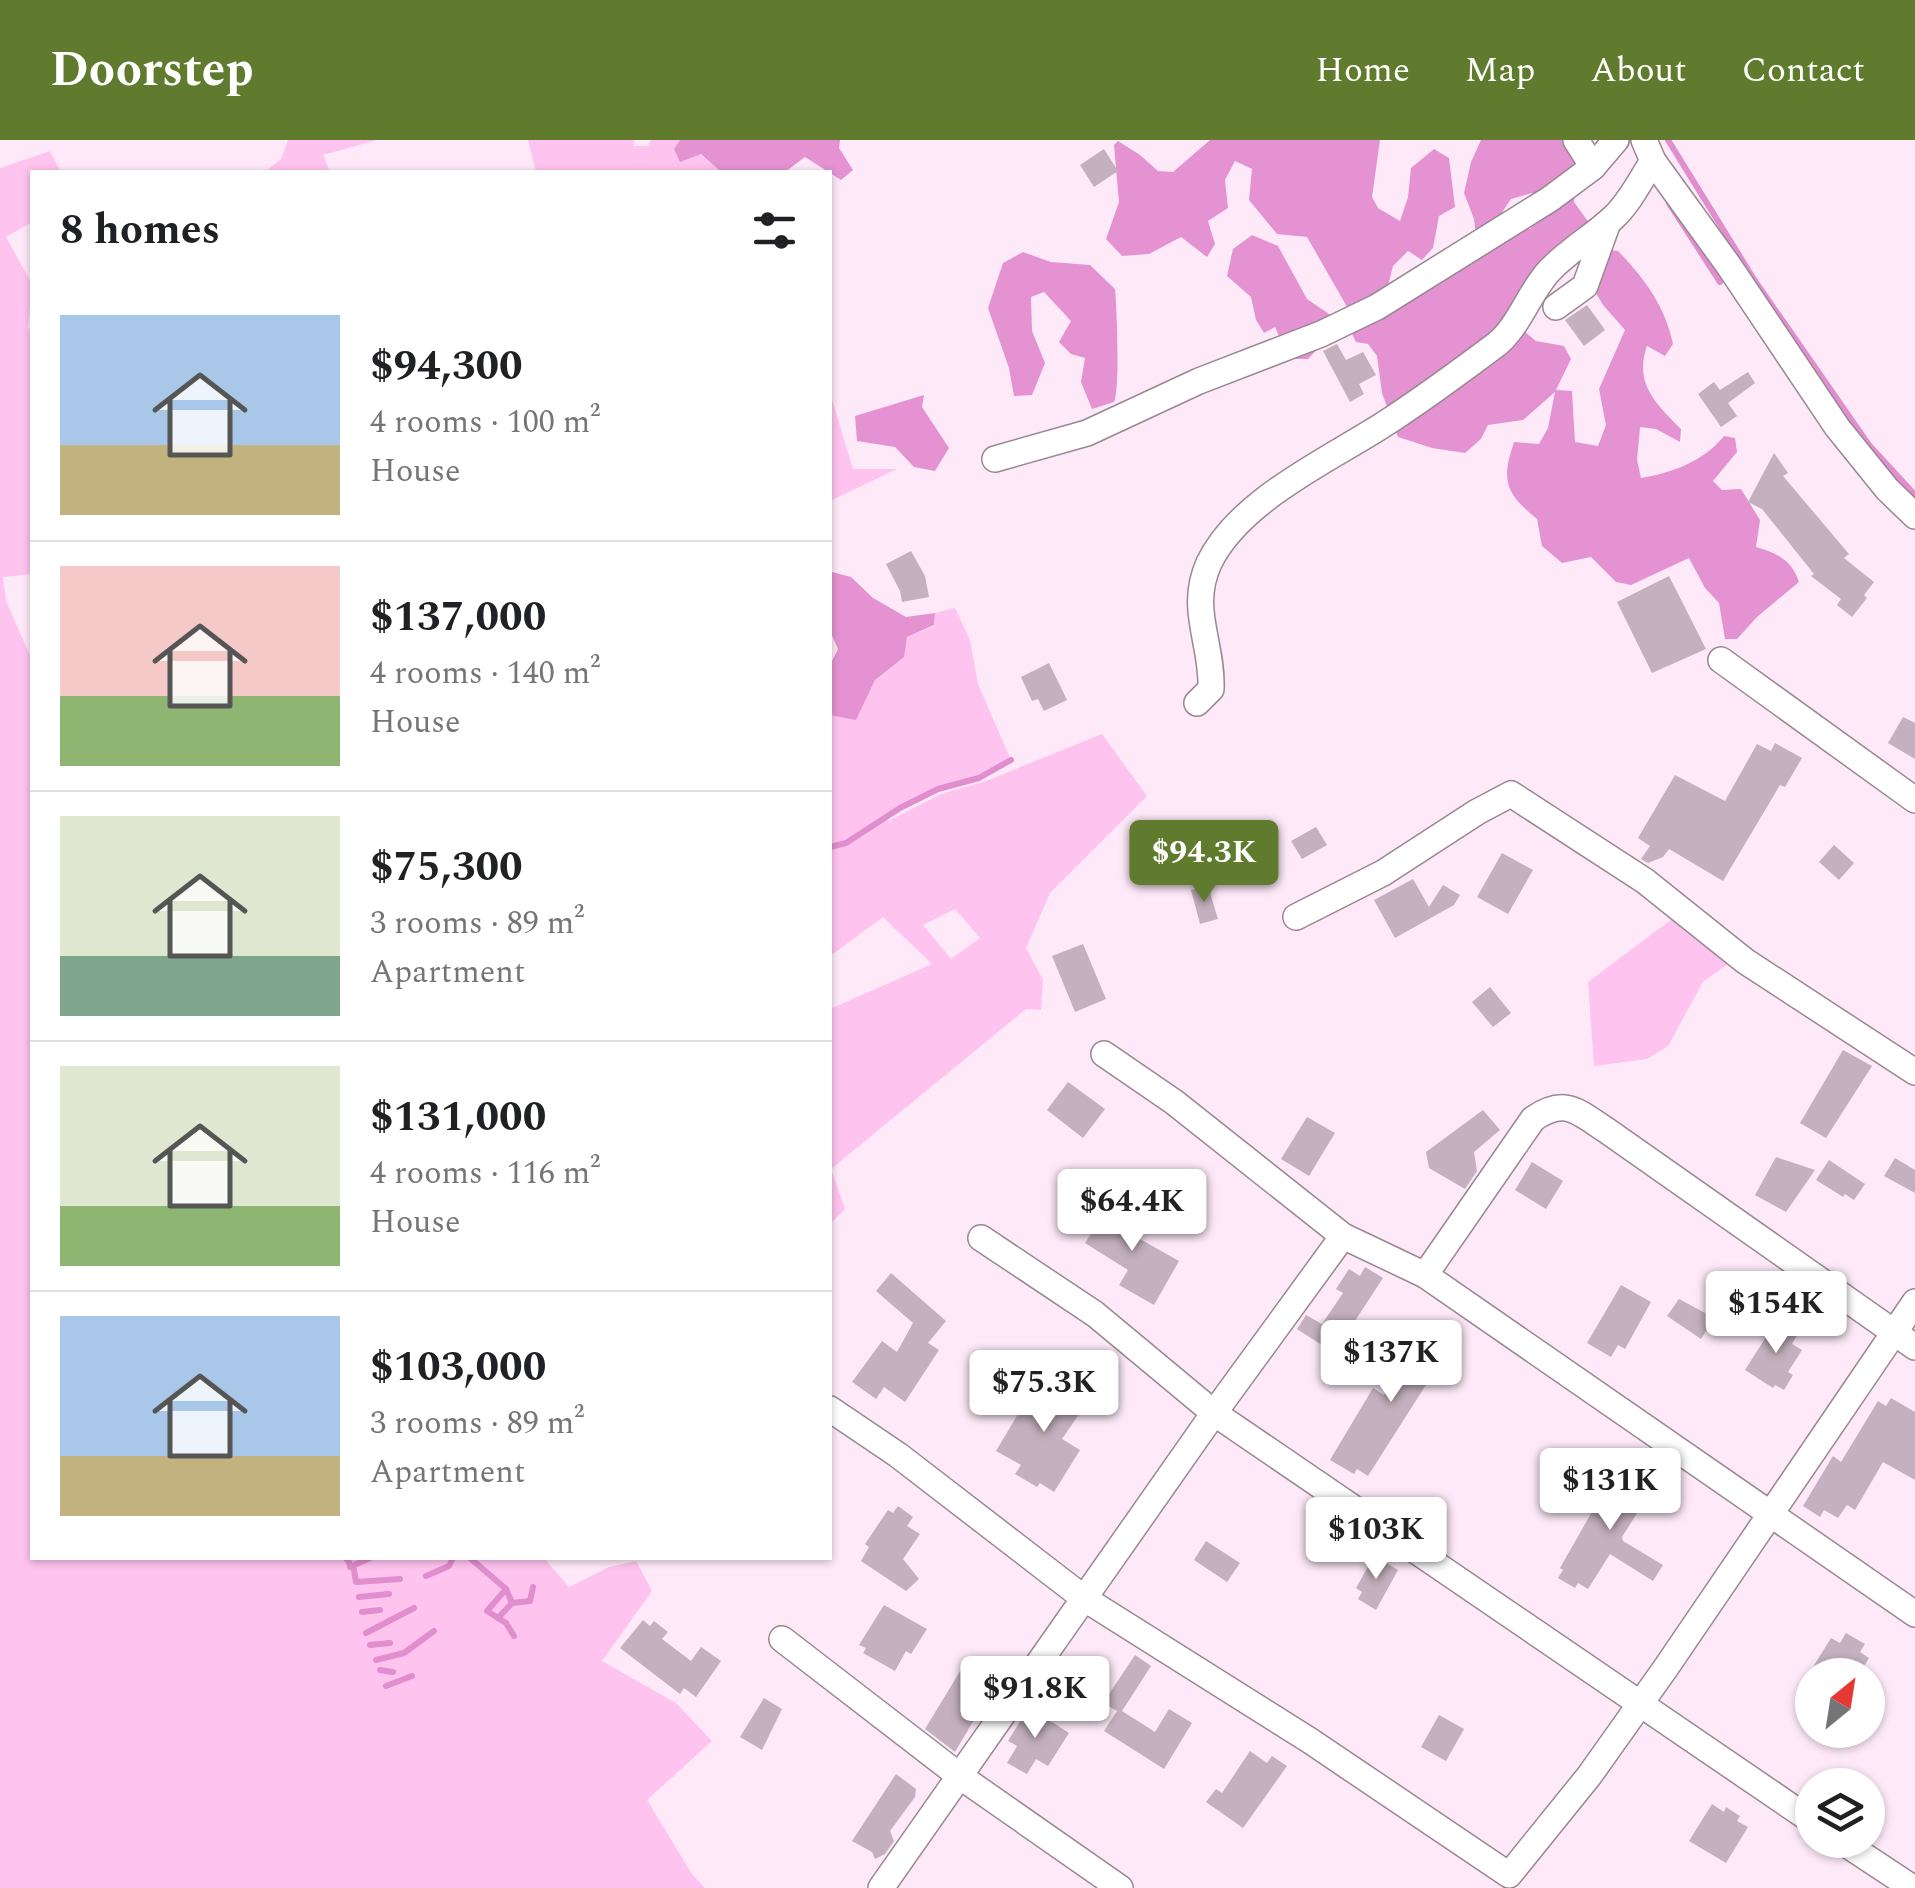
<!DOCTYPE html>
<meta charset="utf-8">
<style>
body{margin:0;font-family:Spectral,serif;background:#f2f2f2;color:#202124;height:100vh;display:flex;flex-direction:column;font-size:38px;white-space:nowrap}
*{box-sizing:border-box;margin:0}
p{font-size:32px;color:#757577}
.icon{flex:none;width:55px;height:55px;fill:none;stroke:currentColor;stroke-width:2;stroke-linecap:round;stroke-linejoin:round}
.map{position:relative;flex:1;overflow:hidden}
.side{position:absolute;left:30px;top:30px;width:802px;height:1390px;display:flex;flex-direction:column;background:#fff;border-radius:0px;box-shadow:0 2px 8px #0004}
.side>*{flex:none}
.needle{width:65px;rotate:30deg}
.tools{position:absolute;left:1795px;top:1518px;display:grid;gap:20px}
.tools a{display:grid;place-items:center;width:90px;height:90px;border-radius:50%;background:#fff;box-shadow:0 2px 8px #0004;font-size:50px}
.price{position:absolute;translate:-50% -85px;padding:0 22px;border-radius:10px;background:#fff;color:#222;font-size:32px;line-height:65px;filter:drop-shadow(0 2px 5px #0008)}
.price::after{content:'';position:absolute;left:50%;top:60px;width:30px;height:22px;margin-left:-15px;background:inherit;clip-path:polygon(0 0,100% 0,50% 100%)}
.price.active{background:#607a2e;color:#fff}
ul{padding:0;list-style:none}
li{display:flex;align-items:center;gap:30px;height:250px;padding:0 30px}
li+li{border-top:2px solid #e0e0e0}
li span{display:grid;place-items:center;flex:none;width:280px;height:200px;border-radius:0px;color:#555}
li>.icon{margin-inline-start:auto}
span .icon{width:120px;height:120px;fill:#fffc;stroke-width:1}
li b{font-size:42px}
h2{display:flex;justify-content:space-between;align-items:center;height:120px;padding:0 30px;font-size:42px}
header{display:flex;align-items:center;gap:60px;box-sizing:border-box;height:140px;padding:0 50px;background:#607a2e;color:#fff}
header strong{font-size:48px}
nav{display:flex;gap:55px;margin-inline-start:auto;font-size:35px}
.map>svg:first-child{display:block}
.green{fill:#ffc3ef;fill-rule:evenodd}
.forest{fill:#e492d1;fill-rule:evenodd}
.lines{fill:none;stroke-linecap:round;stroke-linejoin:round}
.stream{stroke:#e08ecd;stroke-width:6}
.building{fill:#c4b0be}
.minor-casing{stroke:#998794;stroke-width:28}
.minor{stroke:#fff;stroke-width:25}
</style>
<header>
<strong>Doorstep</strong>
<nav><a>Home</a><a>Map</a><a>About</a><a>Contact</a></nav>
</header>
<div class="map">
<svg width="1915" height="1748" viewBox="0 0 1915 1748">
<rect width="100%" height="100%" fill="#fde9f8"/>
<g class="green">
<polygon points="288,0 377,0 323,15 330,32 265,32 281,19"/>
<polygon points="528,0 634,0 634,6 648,6 651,0 680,0 674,9 700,14 721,32 536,32"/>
<polygon points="50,11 61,32 32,32 32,82 6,97 32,144 28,187 32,199 32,434 3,437 6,461 32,520 32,1418 544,1418 569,1447 609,1427 636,1421 652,1451 602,1521 676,1563 712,1601 647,1660 692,1734 705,1748 0,1748 0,28"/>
<polygon points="830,253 853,329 897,329 830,361"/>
<path d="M955,468L970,500L978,544L1011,620C971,643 926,652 886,677L891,684L890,680L941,654L983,642L1102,594L1147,656L1050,753L1026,808L1043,840L1041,870L1026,869L831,1029L845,1069L830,1084V869L932,824L883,777L833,814L830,812V575L856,579L875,540L903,517L907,497L934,486L935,473ZM955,769L980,798L951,819L923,785Z"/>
<polygon points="1676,776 1733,820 1703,842 1668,906 1647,919 1594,926 1588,842"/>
</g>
<g class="forest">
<polygon points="680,0 840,0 839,8 853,30 841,40 805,17 785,32 721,32 701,14 680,22 674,9"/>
<path d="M1210,0H1380L1372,57L1378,68L1400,81L1408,57L1411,28L1434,9L1449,18L1455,67L1439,76L1433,108L1422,120L1408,111L1393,126L1381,174L1478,113L1474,79L1464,53L1471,22L1481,0H1565L1578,21L1574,62L1592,87L1520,188L1536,201L1564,206L1571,219L1556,250L1572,251L1575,302L1598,306L1606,285L1599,249L1625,190L1603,165L1581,128L1607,110L1618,111C1645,139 1665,166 1673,204L1665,216L1647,206C1634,243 1655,263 1681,289L1680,302L1656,289L1640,287L1637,320L1641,338C1672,333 1704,321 1724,296L1735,298L1737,312L1713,341L1722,350L1741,349L1760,380L1756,407C1777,413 1792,420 1799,442L1757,477L1737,499H1725L1719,463L1705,448L1689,418L1631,445L1616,442L1591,417L1562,423L1542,406L1537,379C1505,353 1501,341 1514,302L1539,304L1548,288L1555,252L1523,280L1488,285L1481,299L1465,313L1432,308L1398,297L1382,253L1377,216L1368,204L1356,202L1352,194L1358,186L1307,97L1277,94L1249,60L1252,29L1235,21L1225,40L1228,68L1208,81L1215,104L1207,117L1181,97L1149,114L1122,116L1106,99L1119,62L1114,5L1118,1L1140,15L1158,31L1173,32ZM1532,53L1548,71L1530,89L1495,83L1511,59Z"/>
<polygon points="1252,95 1278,106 1307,159 1332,176 1330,196 1308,219 1289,219 1275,187 1264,193 1256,180 1251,157 1227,136 1233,109"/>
<path d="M1023,112L1051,122L1090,125L1115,149C1117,168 1120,251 1114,262L1092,269L1081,242L1085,218L1071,214L1059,202L1071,181L1044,152L1031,157L1032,191L1045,223L1032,255L1014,256L1009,228L988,168L1003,123Z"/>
<polygon points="924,255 922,267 949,308 935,331 914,327 895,307 857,301 855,276"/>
<polygon points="832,432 851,437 873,458 906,477 935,473 934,485 907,497 904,517 875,540 856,580 830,575 830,525 838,509 830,491"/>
</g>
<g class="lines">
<g class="stream">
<polyline points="1668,0 1755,141 1869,305 1915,355"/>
<polyline points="1669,63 1720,142"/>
<polyline points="830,707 846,703 900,668 938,649 979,638 1011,620"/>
<polyline points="346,1418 354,1430 356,1442 400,1439"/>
<polyline points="470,1418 506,1449 487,1471 506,1483 514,1496"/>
<polyline points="350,1427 370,1418"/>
<polyline points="426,1436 449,1426 453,1418"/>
<polyline points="506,1449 512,1463 530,1461 533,1447"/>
<polyline points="359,1457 389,1454"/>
<polyline points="362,1472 380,1470"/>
<polyline points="498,1478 512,1463"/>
<polyline points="366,1493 414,1468"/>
<polyline points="370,1505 390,1503"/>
<polyline points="376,1520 404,1513 434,1491"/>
<polyline points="380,1530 393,1532"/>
<polyline points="386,1546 412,1536"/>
</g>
</g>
<g class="building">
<polygon points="1104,9 1118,31 1094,47 1080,25"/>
<polygon points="1587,165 1605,190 1584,206 1565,180"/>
<polygon points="1337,204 1346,220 1363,212 1376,235 1359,244 1364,254 1350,262 1323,211"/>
<polygon points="1748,232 1755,243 1728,263 1737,276 1721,287 1698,254 1714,242 1720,250"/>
<polygon points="1774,313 1788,333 1783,336 1849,414 1844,418 1874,442 1864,455 1867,458 1852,477 1837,465 1841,459 1811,436 1814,434 1762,369 1748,362"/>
<polygon points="911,411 925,436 929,457 902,462 900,451 886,424"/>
<polygon points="1669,436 1706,509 1652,533 1617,462"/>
<polygon points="1049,523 1067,560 1044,571 1038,559 1032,561 1021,537"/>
<polygon points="1903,577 1915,583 1915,619 1888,603"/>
<polygon points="1775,603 1802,618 1785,647 1780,645 1723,741 1669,709 1663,717 1648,723 1641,719 1650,706 1638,698 1675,635 1725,661 1757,604 1771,611"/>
<polygon points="1316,687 1327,705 1302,719 1291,701"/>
<polygon points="1834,705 1854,723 1839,740 1819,722"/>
<polygon points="1502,713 1533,730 1508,774 1477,757"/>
<polygon points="1413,739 1429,767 1443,745 1460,755 1454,765 1395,798 1374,760"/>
<polygon points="1208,746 1218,779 1200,784 1191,750"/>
<polygon points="1083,804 1106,859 1075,872 1052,816"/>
<polygon points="1490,847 1511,873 1493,887 1472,862"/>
<polygon points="1843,910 1872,926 1826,998 1800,983"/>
<polygon points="1068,942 1105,969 1083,998 1047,970"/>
<polygon points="1483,970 1500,990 1474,1012 1477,1031 1465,1049 1429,1028 1426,1012"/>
<polygon points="1307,977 1335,993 1309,1036 1281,1019"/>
<polygon points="1776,1017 1815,1030 1786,1072 1755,1055"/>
<polygon points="1895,1018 1915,1030 1915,1053 1884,1036"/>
<polygon points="1829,1020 1865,1044 1854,1060 1845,1054 1843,1057 1816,1040"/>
<polygon points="1532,1022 1563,1041 1546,1069 1515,1050"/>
<polygon points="1112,1060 1134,1074 1124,1090 1179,1121 1154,1165 1119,1145 1128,1130 1085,1103"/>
<polygon points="1365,1127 1383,1138 1334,1213 1297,1189 1306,1175 1322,1184 1343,1153 1336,1149 1349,1129 1360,1136"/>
<polygon points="891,1133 946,1181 928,1203 939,1210 905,1262 884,1247 876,1259 852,1242 882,1201 897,1212 913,1183 876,1151"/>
<polygon points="1621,1145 1651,1162 1625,1209 1618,1205 1611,1217 1587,1203"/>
<polygon points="1679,1159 1707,1174 1705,1177 1712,1182 1701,1199 1667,1176"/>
<polygon points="1778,1178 1799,1192 1792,1204 1802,1210 1788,1232 1793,1235 1784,1250 1775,1245 1773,1248 1745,1230"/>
<polygon points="1428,1188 1451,1202 1445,1212 1450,1215 1440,1232 1436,1229 1368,1336 1357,1329 1354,1334 1330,1320 1373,1248 1384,1255 1403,1224 1397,1221 1411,1197 1420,1202"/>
<polygon points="1055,1234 1084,1254 1080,1260 1086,1264 1062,1299 1080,1310 1054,1352 1040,1343 1037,1347 1015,1334 1021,1325 996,1311 1030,1254 1038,1258"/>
<polygon points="1891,1258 1915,1272 1915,1340 1883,1322 1855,1370 1847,1365 1838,1378 1824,1370 1820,1377 1803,1366 1833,1316 1841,1322 1878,1261 1886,1266"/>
<polygon points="1618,1326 1650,1344 1645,1351 1649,1354 1622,1397 1623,1401 1663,1425 1653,1441 1610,1414 1588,1449 1578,1443 1575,1448 1558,1438 1563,1430 1560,1428"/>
<polygon points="898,1366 913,1377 907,1386 920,1394 903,1419 919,1439 906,1451 861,1421 869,1407 865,1404 888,1370 893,1373"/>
<polygon points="1206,1401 1240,1423 1227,1442 1194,1420"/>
<polygon points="1374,1416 1398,1430 1376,1470 1358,1459 1362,1452 1356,1448"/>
<polygon points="884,1465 927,1489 911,1514 906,1511 895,1531 863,1513 866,1508 859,1505"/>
<polygon points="643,1480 650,1486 654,1481 668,1492 662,1499 691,1521 701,1507 721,1521 696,1557 684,1548 680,1554 620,1508"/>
<polygon points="1846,1493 1865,1504 1860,1512 1869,1518 1859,1535 1808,1535 1831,1498 1840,1503"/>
<polygon points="1135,1515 1151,1526 1122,1571 1155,1592 1169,1569 1192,1583 1164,1629 1104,1591 1117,1571 1103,1563"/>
<polygon points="982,1520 1003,1531 955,1612 925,1589 962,1528 974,1535"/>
<polygon points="764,1558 782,1569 762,1610 740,1597"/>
<polygon points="1029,1567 1069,1593 1048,1626 1036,1619 1027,1634 1007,1623 1017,1606 1008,1601"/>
<polygon points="1439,1575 1464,1589 1446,1621 1421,1607"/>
<polygon points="1250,1611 1267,1623 1272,1616 1287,1626 1243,1688 1206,1662 1216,1649 1222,1653"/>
<polygon points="896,1634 916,1649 915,1657 890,1691 894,1701 885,1714 875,1719 872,1712 852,1701"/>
<polygon points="1712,1664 1724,1672 1726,1667 1740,1676 1737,1681 1748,1687 1726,1723 1689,1701"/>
</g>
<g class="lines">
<defs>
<g id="minor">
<polyline points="1576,0 1593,27"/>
<polyline points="1644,0 1653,21 1729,126 1837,287 1887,349 1915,376"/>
<polyline points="1556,167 1585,146 1607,85"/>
<polyline points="995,319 1087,293 1199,241 1321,194 1377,167 1550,59 1593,27 1616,0"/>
<polyline points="1721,520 1915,660"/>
<path d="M1197,563L1211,549C1213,503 1188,469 1209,423C1239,360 1329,320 1386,283C1423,259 1461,231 1497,204C1520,185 1529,152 1550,130C1569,110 1594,96 1614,77C1630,62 1641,39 1653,21"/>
<polyline points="1296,777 1383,733 1477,672 1511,654 1645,741 1745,821 1915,932"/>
<polyline points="1104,914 1174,962 1343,1096 1425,1135 1915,1474"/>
<polyline points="981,1098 1095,1174 1214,1273 1812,1681"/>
<path d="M1425,1135L1533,979C1565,957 1577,971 1606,990L1915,1207"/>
<polyline points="830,1269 898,1315 1085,1459 1309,1600 1509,1735 1589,1636 1665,1529 1915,1162"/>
<polyline points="782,1499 961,1637 1120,1748"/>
<polyline points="1840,1700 1908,1745"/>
<polyline points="881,1748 1214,1273 1343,1096"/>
</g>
</defs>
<use href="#minor" class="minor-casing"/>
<use href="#minor" class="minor"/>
</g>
</svg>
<div class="tools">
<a><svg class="needle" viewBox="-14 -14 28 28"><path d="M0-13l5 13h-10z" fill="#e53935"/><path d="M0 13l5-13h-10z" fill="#757577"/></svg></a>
<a><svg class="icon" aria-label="layers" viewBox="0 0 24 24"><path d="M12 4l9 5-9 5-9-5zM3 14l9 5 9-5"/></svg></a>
</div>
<b class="price active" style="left:1204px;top:765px">$94.3K</b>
<b class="price" style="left:1132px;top:1114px">$64.4K</b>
<b class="price" style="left:1776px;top:1216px">$154K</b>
<b class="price" style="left:1391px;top:1265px">$137K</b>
<b class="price" style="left:1044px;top:1295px">$75.3K</b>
<b class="price" style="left:1610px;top:1393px">$131K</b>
<b class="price" style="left:1376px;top:1442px">$103K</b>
<b class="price" style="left:1035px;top:1601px">$91.8K</b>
<section class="side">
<h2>8 homes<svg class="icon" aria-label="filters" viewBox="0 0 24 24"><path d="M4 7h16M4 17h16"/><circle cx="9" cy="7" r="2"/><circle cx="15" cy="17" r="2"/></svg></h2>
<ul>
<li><span style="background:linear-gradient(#a9c7e8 65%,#c2b280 0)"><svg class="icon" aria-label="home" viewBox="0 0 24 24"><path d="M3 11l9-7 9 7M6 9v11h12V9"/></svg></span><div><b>$94,300</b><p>4 rooms · 100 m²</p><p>House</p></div></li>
<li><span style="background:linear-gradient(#f6c9c9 65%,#8fb573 0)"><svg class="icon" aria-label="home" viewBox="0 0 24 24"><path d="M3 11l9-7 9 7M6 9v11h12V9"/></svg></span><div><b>$137,000</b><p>4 rooms · 140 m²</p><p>House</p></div></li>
<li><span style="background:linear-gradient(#dfe7d0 70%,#7fa58c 0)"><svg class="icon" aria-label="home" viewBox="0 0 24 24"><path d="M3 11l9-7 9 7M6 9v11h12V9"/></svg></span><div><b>$75,300</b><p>3 rooms · 89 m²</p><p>Apartment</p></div></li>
<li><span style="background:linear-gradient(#dfe7d0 70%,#8fb573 0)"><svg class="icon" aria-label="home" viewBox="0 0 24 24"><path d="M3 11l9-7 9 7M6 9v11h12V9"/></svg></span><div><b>$131,000</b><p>4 rooms · 116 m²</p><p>House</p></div></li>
<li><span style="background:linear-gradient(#a9c7e8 70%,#c2b280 0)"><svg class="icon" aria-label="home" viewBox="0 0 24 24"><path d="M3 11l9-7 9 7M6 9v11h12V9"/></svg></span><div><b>$103,000</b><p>3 rooms · 89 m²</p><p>Apartment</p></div></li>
</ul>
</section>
</div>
